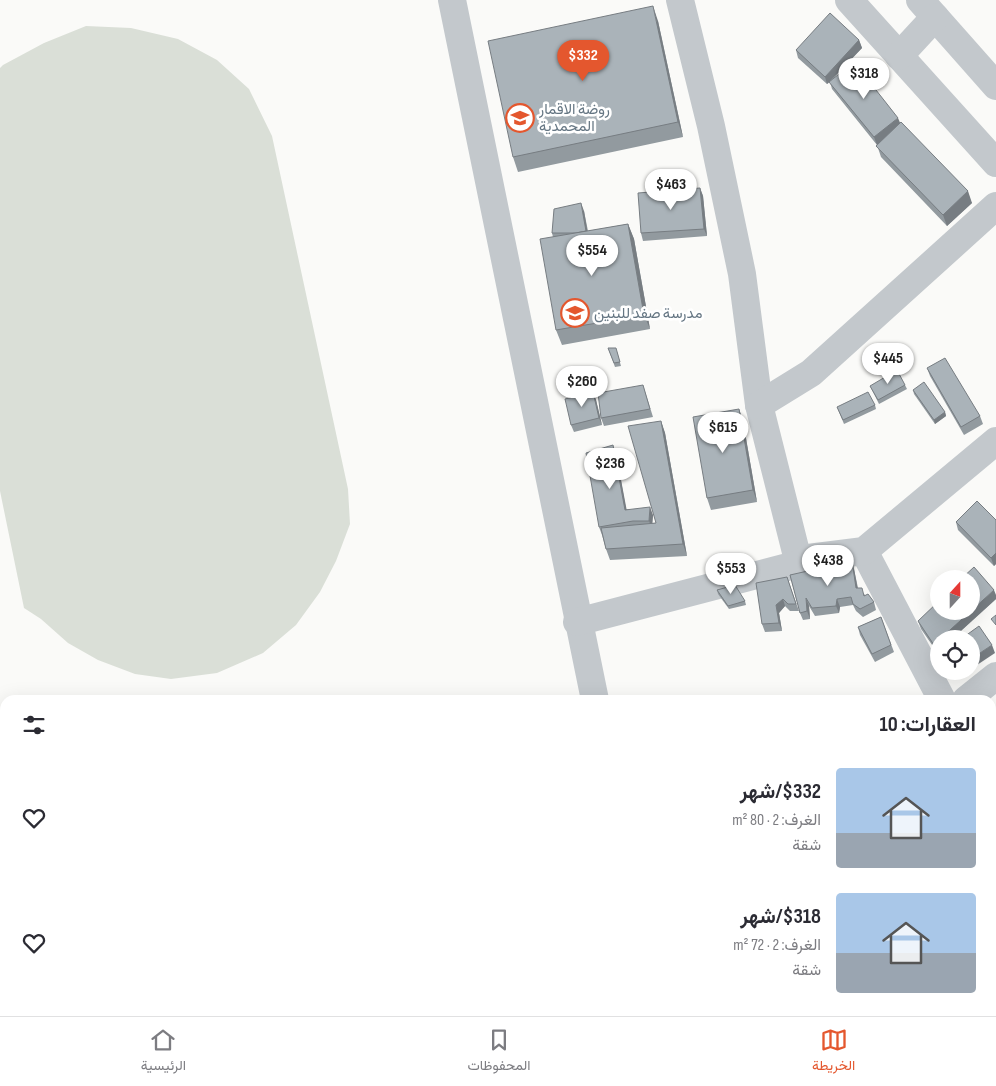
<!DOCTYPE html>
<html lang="ar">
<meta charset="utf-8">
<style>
body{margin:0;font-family:"Sofia Sans Condensed",Vazirmatn,sans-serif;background:#f2f2f3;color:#2b2b33;direction:rtl;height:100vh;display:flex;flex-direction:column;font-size:19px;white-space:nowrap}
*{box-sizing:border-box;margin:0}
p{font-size:16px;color:#7c7c81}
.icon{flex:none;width:28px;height:28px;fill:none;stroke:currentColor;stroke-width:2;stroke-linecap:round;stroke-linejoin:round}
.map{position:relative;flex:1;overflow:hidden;direction:ltr}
.details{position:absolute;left:0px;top:695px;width:996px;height:321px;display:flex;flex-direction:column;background:#fff;border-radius:15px 15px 0 0;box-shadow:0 5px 20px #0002;direction:rtl}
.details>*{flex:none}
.needle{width:32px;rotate:21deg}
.controls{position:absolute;left:930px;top:570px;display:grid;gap:10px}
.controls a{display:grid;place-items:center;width:50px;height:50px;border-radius:50%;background:#fff;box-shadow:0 5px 20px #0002;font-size:25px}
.price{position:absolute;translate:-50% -42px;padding:0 11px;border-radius:18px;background:#fff;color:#222;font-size:16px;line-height:32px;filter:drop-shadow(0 1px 2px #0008)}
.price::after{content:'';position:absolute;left:50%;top:30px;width:15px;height:11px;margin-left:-8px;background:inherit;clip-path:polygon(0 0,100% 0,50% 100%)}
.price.selected{background:#e4572e;color:#fff}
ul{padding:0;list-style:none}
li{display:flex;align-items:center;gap:15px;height:125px;padding:0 20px}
li span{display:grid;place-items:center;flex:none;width:140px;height:100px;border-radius:5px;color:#555}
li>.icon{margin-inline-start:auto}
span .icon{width:60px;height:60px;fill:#fffc;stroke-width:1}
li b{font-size:21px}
h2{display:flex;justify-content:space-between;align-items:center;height:60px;padding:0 20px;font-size:21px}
.tab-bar{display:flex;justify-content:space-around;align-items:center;height:70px;border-top:1px solid #e1e1e2;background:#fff;font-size:14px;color:#7c7c81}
.tab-bar a{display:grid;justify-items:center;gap:2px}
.tab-bar .selected{color:#e4572e}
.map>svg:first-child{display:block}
.green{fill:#dadfd7}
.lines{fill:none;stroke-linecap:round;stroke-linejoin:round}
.minor{stroke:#c3c8cc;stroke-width:28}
.tertiary{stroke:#c3c8cc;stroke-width:28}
.wall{fill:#929a9f}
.shaded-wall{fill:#777d82}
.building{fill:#aab3b9;stroke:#777d82}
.labels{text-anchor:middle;stroke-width:5;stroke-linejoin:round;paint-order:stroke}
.poi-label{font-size:15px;fill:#657683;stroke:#fff;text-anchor:start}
</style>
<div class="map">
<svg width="996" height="1016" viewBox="0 0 996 1016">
<rect width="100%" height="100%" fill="#fafaf8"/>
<polygon class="green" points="86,26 131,28 178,39 217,60 249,89 272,136 348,489 350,524 336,561 320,592 296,625 263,653 217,673 171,679 135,674 98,660 68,643 41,619 24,608 0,491 0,68 3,65 44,43"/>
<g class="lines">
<g class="minor">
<polyline points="452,0 595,700"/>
<polyline points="680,0 711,126 742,274 759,405 799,564"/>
<polyline points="759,405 811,373 996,206"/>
<polyline points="864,551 942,700"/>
<polyline points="577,622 799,564 808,558 864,551 996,441"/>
<polyline points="966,700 996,676"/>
<polyline points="991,780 996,787"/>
<polyline points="991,893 996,892"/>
<polyline points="444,1011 445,1016"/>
<polyline points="664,1011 665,1016"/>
<polyline points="268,1016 285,1011"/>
</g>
<g class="tertiary">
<polyline points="849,0 996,163"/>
<polyline points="920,0 996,86"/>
<polyline points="899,56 935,17"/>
</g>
</g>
<g class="wall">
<polygon points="658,21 683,137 518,172 513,157"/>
<polygon points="859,40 862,48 832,80 900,123 972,203 947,226 881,157 877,145 832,89 830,82 827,84 798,58 796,50"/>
<polygon points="700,188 703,196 707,236 643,241 641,233"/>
<polygon points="584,211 588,231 628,224 634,239 650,329 562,345 556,330 553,237 552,233"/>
<polygon points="608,348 617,352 621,366 615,367"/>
<polygon points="927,368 980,416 983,424 964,435 930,376"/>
<polygon points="643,385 653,417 604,426 601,418"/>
<polygon points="905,385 907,389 879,404 870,386"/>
<polygon points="913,390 945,412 946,416 935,424 914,394"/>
<polygon points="593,392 596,400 602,425 574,432 571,425"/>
<polygon points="875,405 876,409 844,424 837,407"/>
<polygon points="739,409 743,421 757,502 711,510 707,498"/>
<polygon points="661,421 665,433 687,556 610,560 606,549 602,535 599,527 616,453 626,509 653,515 652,523 656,523"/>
<polygon points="996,520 996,564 994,566 958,530 956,522"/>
<polygon points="854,569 858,588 865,595 874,602 876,610 863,617 856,611 853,605 840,607 839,613 815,616 809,606 810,619 803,620 800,613 790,575"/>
<polygon points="787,577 799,611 790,611 785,606 779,613 782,631 765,632 762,624"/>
<polygon points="717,590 745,601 746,605 729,609 718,594"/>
<polygon points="996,595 996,599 952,639 939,639 939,651 937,652 921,629 918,621"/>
<polygon points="881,617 894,652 875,662 860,635 858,627"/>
</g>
<g class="shaded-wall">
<polygon points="653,6 658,21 683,137 678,122"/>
<polygon points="859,40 862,48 827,84 825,77"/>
<polygon points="898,118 901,125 877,145 874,137"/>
<polygon points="700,188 703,196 707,236 704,229"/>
<polygon points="968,191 972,203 947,226 943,215"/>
<polygon points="581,203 584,211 589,241 586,233"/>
<polygon points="628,224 634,239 650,329 644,315"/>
<polygon points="593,392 596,400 602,425 599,418"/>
<polygon points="739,409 743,421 757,502 753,490"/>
<polygon points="945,412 946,416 935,424 934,420"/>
<polygon points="661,421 665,433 687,556 683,544"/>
<polygon points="613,445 616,453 628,517 625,510"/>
<polygon points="650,507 653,515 652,529 649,521"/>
<polygon points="996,553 996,564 994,566 991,558"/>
<polygon points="852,561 854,569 859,596 856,588"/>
<polygon points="994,590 996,595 996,599 952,639 940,639"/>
<polygon points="806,598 809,606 810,619 807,611"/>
<polygon points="783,599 785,606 779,613 782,631 779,623 776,605"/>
<polygon points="837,599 840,607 839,613 836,606"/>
<polygon points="939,640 939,651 937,652 934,645"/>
<polygon points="992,645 995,653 971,669 971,659"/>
</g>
<g class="building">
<polygon points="653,6 678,122 513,157 488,41"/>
<polygon points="830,13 859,40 825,77 796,50"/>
<polygon points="854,62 898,118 874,137 829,82"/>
<polygon points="901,122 968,191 943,215 876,146"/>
<polygon points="700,188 704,229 641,233 638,193"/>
<polygon points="581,203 586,231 576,233 552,233 554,209"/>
<polygon points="628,224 644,315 556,330 540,239"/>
<polygon points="608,348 616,348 620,362 614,363"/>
<polygon points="945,358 980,416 961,427 927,368"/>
<polygon points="897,370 905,385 878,400 870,386"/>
<polygon points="924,382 945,412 934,420 913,390"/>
<polygon points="643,385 650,409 601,418 598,393"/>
<polygon points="593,392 599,418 571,425 565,399"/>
<polygon points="868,392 875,405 843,420 837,407"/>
<polygon points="739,409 753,490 707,498 693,417"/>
<polygon points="661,421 683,544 606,549 601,528 656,523 628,426"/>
<polygon points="613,445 625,510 650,507 649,521 633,521 599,527 586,453"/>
<polygon points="977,501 996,520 996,553 991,558 956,522"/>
<polygon points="852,561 856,588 862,588 864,596 868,594 874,602 860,609 853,604 851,597 837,599 836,606 812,608 806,598 807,611 800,613 790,575"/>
<polygon points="974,567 994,590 971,611 971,579 961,579"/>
<polygon points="787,577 796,604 788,604 783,599 776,605 779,623 762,624 756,583"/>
<polygon points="735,585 745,601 728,606 717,590"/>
<polygon points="939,601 939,611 971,611 940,639 939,639 939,640 934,645 918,621"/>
<polygon points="996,615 996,625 991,619"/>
<polygon points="881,617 891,645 872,654 858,627"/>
<polygon points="979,626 992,645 971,659 971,639 961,639"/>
</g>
<defs>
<symbol id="school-ring" viewBox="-11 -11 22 22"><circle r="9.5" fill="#fff" stroke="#e4572e" stroke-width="1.5"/><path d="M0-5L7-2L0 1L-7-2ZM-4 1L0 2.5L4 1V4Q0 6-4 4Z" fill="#e4572e"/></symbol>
</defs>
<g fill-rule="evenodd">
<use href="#school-ring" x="504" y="102" width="32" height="32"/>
<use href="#school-ring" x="559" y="297" width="32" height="32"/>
</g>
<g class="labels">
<g class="poi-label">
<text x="539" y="114">روضة الاقمار<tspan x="539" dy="17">المحمدية</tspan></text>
<text x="594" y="318">مدرسة صفد للبنين</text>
</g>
</g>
</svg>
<div class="controls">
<a><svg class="needle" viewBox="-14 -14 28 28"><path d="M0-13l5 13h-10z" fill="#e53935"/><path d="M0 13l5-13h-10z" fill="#7c7c81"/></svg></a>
<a><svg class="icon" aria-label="locate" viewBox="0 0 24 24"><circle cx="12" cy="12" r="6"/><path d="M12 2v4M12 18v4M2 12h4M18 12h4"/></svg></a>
</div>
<b class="price selected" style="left:583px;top:82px">$332</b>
<b class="price" style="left:864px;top:100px">$318</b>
<b class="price" style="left:671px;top:211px">$463</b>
<b class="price" style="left:592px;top:277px">$554</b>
<b class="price" style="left:888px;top:385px">$445</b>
<b class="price" style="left:582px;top:408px">$260</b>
<b class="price" style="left:723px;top:454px">$615</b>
<b class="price" style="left:610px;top:490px">$236</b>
<b class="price" style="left:828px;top:587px">$438</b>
<b class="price" style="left:731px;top:595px">$553</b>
<section class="details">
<h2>العقارات: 10<svg class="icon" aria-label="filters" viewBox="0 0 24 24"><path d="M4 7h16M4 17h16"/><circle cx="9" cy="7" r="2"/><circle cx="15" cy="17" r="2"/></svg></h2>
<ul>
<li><span style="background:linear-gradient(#a9c7e8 65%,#9aa5b1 0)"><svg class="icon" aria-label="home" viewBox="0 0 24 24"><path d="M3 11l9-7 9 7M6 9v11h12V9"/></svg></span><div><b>$332/شهر</b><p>الغرف: 2 · 80 m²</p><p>شقة</p></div><svg class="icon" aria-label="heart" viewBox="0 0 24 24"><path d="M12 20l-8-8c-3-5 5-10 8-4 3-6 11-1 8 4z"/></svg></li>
<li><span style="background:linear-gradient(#a9c7e8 60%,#9aa5b1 0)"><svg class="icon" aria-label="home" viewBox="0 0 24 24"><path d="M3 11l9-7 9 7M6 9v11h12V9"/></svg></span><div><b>$318/شهر</b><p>الغرف: 2 · 72 m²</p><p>شقة</p></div><svg class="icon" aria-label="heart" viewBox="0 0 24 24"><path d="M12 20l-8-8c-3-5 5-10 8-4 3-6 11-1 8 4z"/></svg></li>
</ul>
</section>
</div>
<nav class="tab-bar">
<a class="selected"><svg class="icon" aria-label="map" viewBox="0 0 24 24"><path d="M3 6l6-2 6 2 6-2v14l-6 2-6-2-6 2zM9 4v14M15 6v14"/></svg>الخريطة</a>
<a><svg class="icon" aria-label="saved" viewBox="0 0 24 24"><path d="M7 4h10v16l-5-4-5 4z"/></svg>المحفوظات</a>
<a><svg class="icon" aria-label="home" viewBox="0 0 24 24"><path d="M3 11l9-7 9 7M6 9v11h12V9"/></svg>الرئيسية</a>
</nav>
